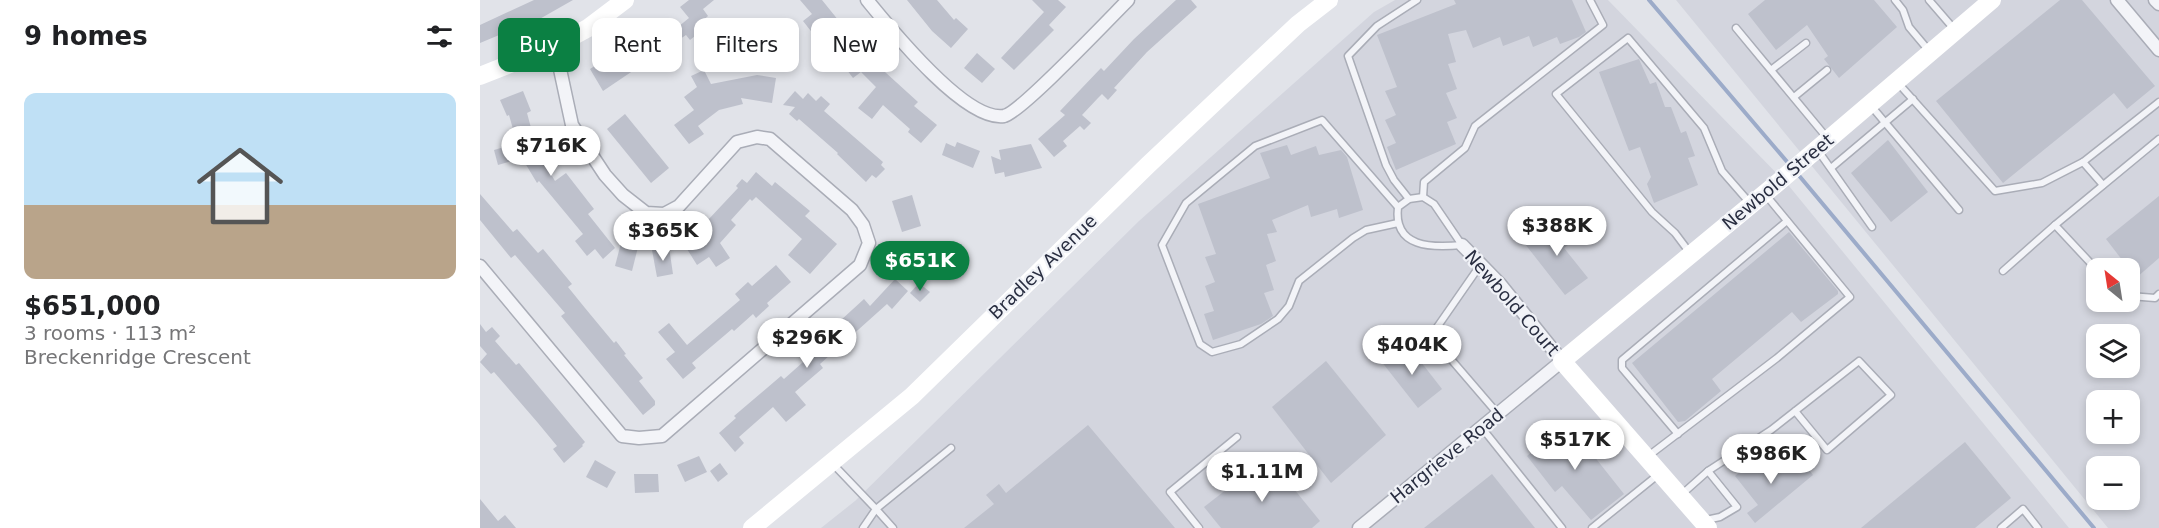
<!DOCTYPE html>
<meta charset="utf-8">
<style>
body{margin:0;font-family:"DejaVu Sans",sans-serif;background:#f6f6f6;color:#202124;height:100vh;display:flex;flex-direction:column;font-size:22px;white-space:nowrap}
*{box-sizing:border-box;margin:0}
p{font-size:20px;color:#757577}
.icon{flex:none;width:33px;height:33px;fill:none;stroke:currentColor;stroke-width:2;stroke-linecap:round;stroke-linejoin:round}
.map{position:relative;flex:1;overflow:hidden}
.panel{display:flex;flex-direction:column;background:#fff;width:480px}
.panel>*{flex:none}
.guide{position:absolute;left:18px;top:18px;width:570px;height:54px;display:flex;gap:12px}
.needle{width:39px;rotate:330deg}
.buttons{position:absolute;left:1606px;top:258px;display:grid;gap:12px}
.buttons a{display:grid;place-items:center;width:54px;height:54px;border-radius:12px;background:#fff;box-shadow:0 3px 9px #0003;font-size:30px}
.price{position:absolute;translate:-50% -51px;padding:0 14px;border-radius:21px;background:#fff;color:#222;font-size:20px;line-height:39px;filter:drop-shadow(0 2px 3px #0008)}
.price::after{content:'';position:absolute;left:50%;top:36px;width:18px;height:14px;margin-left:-9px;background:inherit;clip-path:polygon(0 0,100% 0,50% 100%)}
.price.on{background:#0b8043;color:#fff}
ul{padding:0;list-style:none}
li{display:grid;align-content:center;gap:12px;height:318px;padding:0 24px}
li span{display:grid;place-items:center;height:186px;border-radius:12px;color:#555}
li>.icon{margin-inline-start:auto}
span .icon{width:108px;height:108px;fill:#fffc;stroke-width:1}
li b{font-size:26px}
h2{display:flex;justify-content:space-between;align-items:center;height:72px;padding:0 24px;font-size:26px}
.tag{padding:0 21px;border-radius:12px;background:#fff;box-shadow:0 3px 9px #0003;font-size:21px;line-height:54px}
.tag.on{background:#0b8043;color:#fff}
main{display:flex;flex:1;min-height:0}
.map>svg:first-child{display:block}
.built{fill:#d3d5de;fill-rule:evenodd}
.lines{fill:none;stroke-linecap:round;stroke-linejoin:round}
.stream{stroke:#9cabc9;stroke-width:4}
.building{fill:#bec1cc}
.lane-casing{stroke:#aaadb7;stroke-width:9}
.street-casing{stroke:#aaadb7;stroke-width:15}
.lane{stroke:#f3f4f8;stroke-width:6}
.street{stroke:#f3f4f8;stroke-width:12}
.secondary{stroke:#fff;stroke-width:18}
.labels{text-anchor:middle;stroke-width:4.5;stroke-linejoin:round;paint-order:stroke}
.street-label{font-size:18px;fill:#292e41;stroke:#f0f2f7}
</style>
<main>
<section class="panel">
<h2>9 homes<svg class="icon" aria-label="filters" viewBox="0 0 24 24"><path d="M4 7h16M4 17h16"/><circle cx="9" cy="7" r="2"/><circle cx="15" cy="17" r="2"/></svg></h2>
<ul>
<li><span style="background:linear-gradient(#bfe0f5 60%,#b9a48a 0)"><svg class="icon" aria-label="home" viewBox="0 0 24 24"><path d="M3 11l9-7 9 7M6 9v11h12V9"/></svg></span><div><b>$651,000</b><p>3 rooms · 113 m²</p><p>Breckenridge Crescent</p></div></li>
</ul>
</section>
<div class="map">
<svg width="1679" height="528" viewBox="0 0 1679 528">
<rect width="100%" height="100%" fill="#e1e3e9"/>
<g class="built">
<polygon points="915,0 1128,0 1309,186 1589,528 341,528 375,501 659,221 894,12"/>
<path d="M1196,0H1679V528H1628ZM1617,268H1650V302H1617ZM1617,334H1650V368H1617ZM1617,400H1650V434H1617ZM1617,466H1650V500H1617Z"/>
</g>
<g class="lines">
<g class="stream">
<polyline points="1169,0 1309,164"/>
<polyline points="1316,172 1614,528"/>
</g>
</g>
<g class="building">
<polygon points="54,0 93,0 49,25 48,23 0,43 0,25"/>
<polygon points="209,0 234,0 223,9 228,16 216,27 220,32 210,40 206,35 123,91 110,69 182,22 188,31 192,29 193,31 209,18 200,7"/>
<polygon points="320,0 342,0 363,26 364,25 405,72 438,102 434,106 457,125 441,143 428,132 430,129 403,105 392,119 378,108 396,87 381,72 373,78 345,41 338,47 331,37 334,35 323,21 332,14"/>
<polygon points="427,0 457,0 474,20 476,18 488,29 471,48 452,31"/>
<polygon points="552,0 578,0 586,7 569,25 574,30 534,70 521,58 564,12"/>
<polygon points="696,0 711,0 717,7 667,52 634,88 637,90 628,100 622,94 618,98 602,115 611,123 604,130 600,126 583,141 587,146 574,157 558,139 585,115 580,111 621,68 624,71 654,39"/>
<polygon points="974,0 1092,0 1106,32 1099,37 1080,44 1077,37 1053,47 1049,36 1023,46 1020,37 993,48 986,30 968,34 976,62 968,64 977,89 966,93 977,118 967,122 976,144 916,170 907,147 916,143 905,120 916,115 905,91 917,87 897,35 976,4"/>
<polygon points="1285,0 1394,0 1417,27 1359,78 1344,59 1348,56 1327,25 1296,50 1268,14"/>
<polygon points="1580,0 1602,0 1675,86 1647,109 1634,93 1523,183 1456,101"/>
<polygon points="497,53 515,69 502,83 484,68"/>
<polygon points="1159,59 1170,84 1176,82 1185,107 1191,107 1201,133 1206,131 1215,156 1208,158 1218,185 1174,203 1167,184 1171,177 1160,147 1149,151 1119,72"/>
<polygon points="224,70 231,84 277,75 296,78 292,103 261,98 263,104 239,110 218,126 224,134 209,144 194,125 214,110 204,97 217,87 211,76"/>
<polygon points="43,91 51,111 47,113 57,150 75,181 86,173 114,209 108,214 135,248 123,259 115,249 107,256 95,241 103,234 59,181 57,183 42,158 18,165 14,150 37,143 29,115 27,116 20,100"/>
<polygon points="315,91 323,99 328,93 336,101 341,96 350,104 344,111 403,162 401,165 405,169 396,178 392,175 386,182 357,154 358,153 319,119 317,121 309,114 315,107 303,105"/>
<polygon points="145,114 189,168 171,183 127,129"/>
<polygon points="1408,140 1448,192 1411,222 1371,173"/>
<polygon points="477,142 500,151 493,168 462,155 466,143 475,147"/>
<polygon points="551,144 562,168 525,177 524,172 515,174 511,156 521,160 519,150"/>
<polygon points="807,145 811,155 836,146 839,155 861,150 867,157 883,210 859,218 857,209 831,217 828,205 792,220 797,232 787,234 796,261 786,265 794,290 784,293 793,316 781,324 733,340 724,314 734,311 725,286 735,282 725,257 736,254 718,204 790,178 780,153"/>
<polygon points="276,172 292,186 295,182 330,211 325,216 357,244 330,274 308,255 322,239 276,197 272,201 270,199 251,220 256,225 240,243 250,258 236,267 229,257 217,265 202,241 230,223 227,221 258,188 256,186 262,179 267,183"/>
<polygon points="0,194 33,232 37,229 58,253 63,249 92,284 88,287 105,308 134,343 136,341 146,354 144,355 163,378 159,381 175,401 175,405 163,415 81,316 85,313 35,255 31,258 0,220"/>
<polygon points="432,195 441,226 422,232 412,201"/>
<polygon points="1679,196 1679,258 1656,278 1626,239"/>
<polygon points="1075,220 1093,241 1084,248 1108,278 1085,295 1045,244"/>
<polygon points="1309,232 1358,291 1358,294 1321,322 1312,312 1232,379 1241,391 1205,421 1198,422 1152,363"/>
<polygon points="423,241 441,244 437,268 419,265"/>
<polygon points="141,243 158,247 152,271 135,266"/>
<polygon points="189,247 193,274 177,277 172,250"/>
<polygon points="296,265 311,282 287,303 289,306 276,318 273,314 254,331 252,329 245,335 212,363 216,368 203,379 186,359 195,352 178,332 189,323 207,345 260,300 255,294 268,282 272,286"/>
<polygon points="415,279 428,291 412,309 407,304 340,364 343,368 315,392 326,405 306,422 293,407 259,437 264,443 255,452 239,433 256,418 254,416 301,376 304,379 340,347 337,342 384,299 390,306"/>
<polygon points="439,283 450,292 440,302 430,293"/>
<polygon points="0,324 6,332 12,327 20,336 15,341 36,365 39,363 105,442 102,445 103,446 84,463 73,449 77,446 58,423 14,372 11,374 0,362 7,354 0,346"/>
<polygon points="927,344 962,389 938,408 901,361"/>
<polygon points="846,361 906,435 851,483 792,407"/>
<polygon points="1087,422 1144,494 1111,520 1082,486 1075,492 1047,456"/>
<polygon points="608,425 695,528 484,528 514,504 506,495 519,484 526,493"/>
<polygon points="1485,442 1531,498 1495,528 1381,528"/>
<polygon points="219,456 227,472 205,482 197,465"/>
<polygon points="788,457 840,521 832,528 741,528 724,507"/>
<polygon points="1319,457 1333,475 1275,523 1267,513 1278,505 1255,476 1276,458 1292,477"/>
<polygon points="115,460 136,472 127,488 106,477"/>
<polygon points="240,463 248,474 238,482 230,471"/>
<polygon points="154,474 178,474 179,492 155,493"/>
<polygon points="1012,474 1055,528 944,528"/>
<polygon points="0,499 18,521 25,515 36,528 0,528"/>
</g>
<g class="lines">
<defs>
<g id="lane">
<polyline points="1415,0 1423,10 1429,27 1450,52"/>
<polyline points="1449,0 1474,29"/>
<polyline points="1256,28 1348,139"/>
<polyline points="1291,70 1326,43"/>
<polyline points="1418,83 1515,191 1562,183 1603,162 1679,102"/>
<polyline points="1314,97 1347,70"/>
<polyline points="1392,107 1479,210"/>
<polyline points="1339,152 1392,227"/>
<polyline points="1603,162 1623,185"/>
<polyline points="1351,168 1433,99"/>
<polyline points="943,197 944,182 985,148 995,126 1123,25 1110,0"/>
<path d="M943,197L954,204L982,245C952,248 913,248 918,207L929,199Z"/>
<polyline points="929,199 914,180 906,165 868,56 897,26 937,0"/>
<polyline points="918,223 886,230 873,238 819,281 809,306 798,319 761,344 732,352 720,344 682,245 706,203 775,146 842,120 918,207"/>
<polyline points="1210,253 1195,233 1172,212 1076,94 1148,38 1224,128 1242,171 1269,202"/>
<polyline points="1001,264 951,336 1018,414"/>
<polyline points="1617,270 1575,225 1679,139"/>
<polyline points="1523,271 1575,225"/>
<polyline points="1650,296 1675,298 1679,294"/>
<polyline points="1002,428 1082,528"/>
<polyline points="1198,434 1142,368 1142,360 1307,221"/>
<polyline points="1167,457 1297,358 1370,297 1285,194"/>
<polyline points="352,463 396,509 383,528"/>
<polyline points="1228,471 1291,430 1379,361 1411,395 1347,450 1315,411"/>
<polyline points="1201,495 1228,471 1257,507 1240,517 1226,520"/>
<polyline points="413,528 396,509 471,448"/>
<polyline points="719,528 690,492 757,437"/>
<polyline points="1112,528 1179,474"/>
<polyline points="1521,528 1543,509 1558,528"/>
</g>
<g id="street">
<path d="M387,0C410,28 485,122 524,116C540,113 630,18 648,0"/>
<polyline points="1637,0 1679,50"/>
<polyline points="1675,0 1679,4"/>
<polyline points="0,266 142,436 159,438 182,436 380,265 389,243 383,225 372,210 290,139 277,137 257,142 199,206 184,214 166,213 143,195 125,175 92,125 75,46"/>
<polyline points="879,528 1082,361 1020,284 982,245"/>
</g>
</defs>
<use href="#lane" class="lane-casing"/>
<use href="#street" class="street-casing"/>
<use href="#lane" class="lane"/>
<use href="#street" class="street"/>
<g class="secondary">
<polyline points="0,76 75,46 108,28 145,0"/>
<polyline points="272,528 432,396 668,165 818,24 849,0"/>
<polyline points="1228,528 1082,361 1295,185 1512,0"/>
</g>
</g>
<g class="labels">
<g class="street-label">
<text transform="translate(1298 182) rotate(-40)" y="6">Newbold Street</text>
<text transform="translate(563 267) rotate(-44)" y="6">Bradley Avenue</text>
<text transform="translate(1032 303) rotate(49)" y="6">Newbold Court</text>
<text transform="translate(967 456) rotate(-39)" y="6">Hargrieve Road</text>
</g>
</g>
</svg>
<div class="buttons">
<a><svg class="needle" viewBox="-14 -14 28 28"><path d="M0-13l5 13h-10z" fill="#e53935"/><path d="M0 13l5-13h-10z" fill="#757577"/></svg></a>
<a><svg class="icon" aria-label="layers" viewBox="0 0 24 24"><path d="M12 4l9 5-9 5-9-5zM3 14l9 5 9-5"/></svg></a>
<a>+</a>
<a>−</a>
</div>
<b class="price" style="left:71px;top:177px">$716K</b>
<b class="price" style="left:1077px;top:257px">$388K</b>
<b class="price" style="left:183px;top:262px">$365K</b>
<b class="price on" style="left:440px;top:292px">$651K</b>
<b class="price" style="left:327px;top:369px">$296K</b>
<b class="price" style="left:932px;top:376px">$404K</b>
<b class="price" style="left:1095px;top:471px">$517K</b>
<b class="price" style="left:1291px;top:485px">$986K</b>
<b class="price" style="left:782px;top:503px">$1.11M</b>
<div class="guide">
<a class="tag on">Buy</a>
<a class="tag">Rent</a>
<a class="tag">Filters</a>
<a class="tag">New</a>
</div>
</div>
</main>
